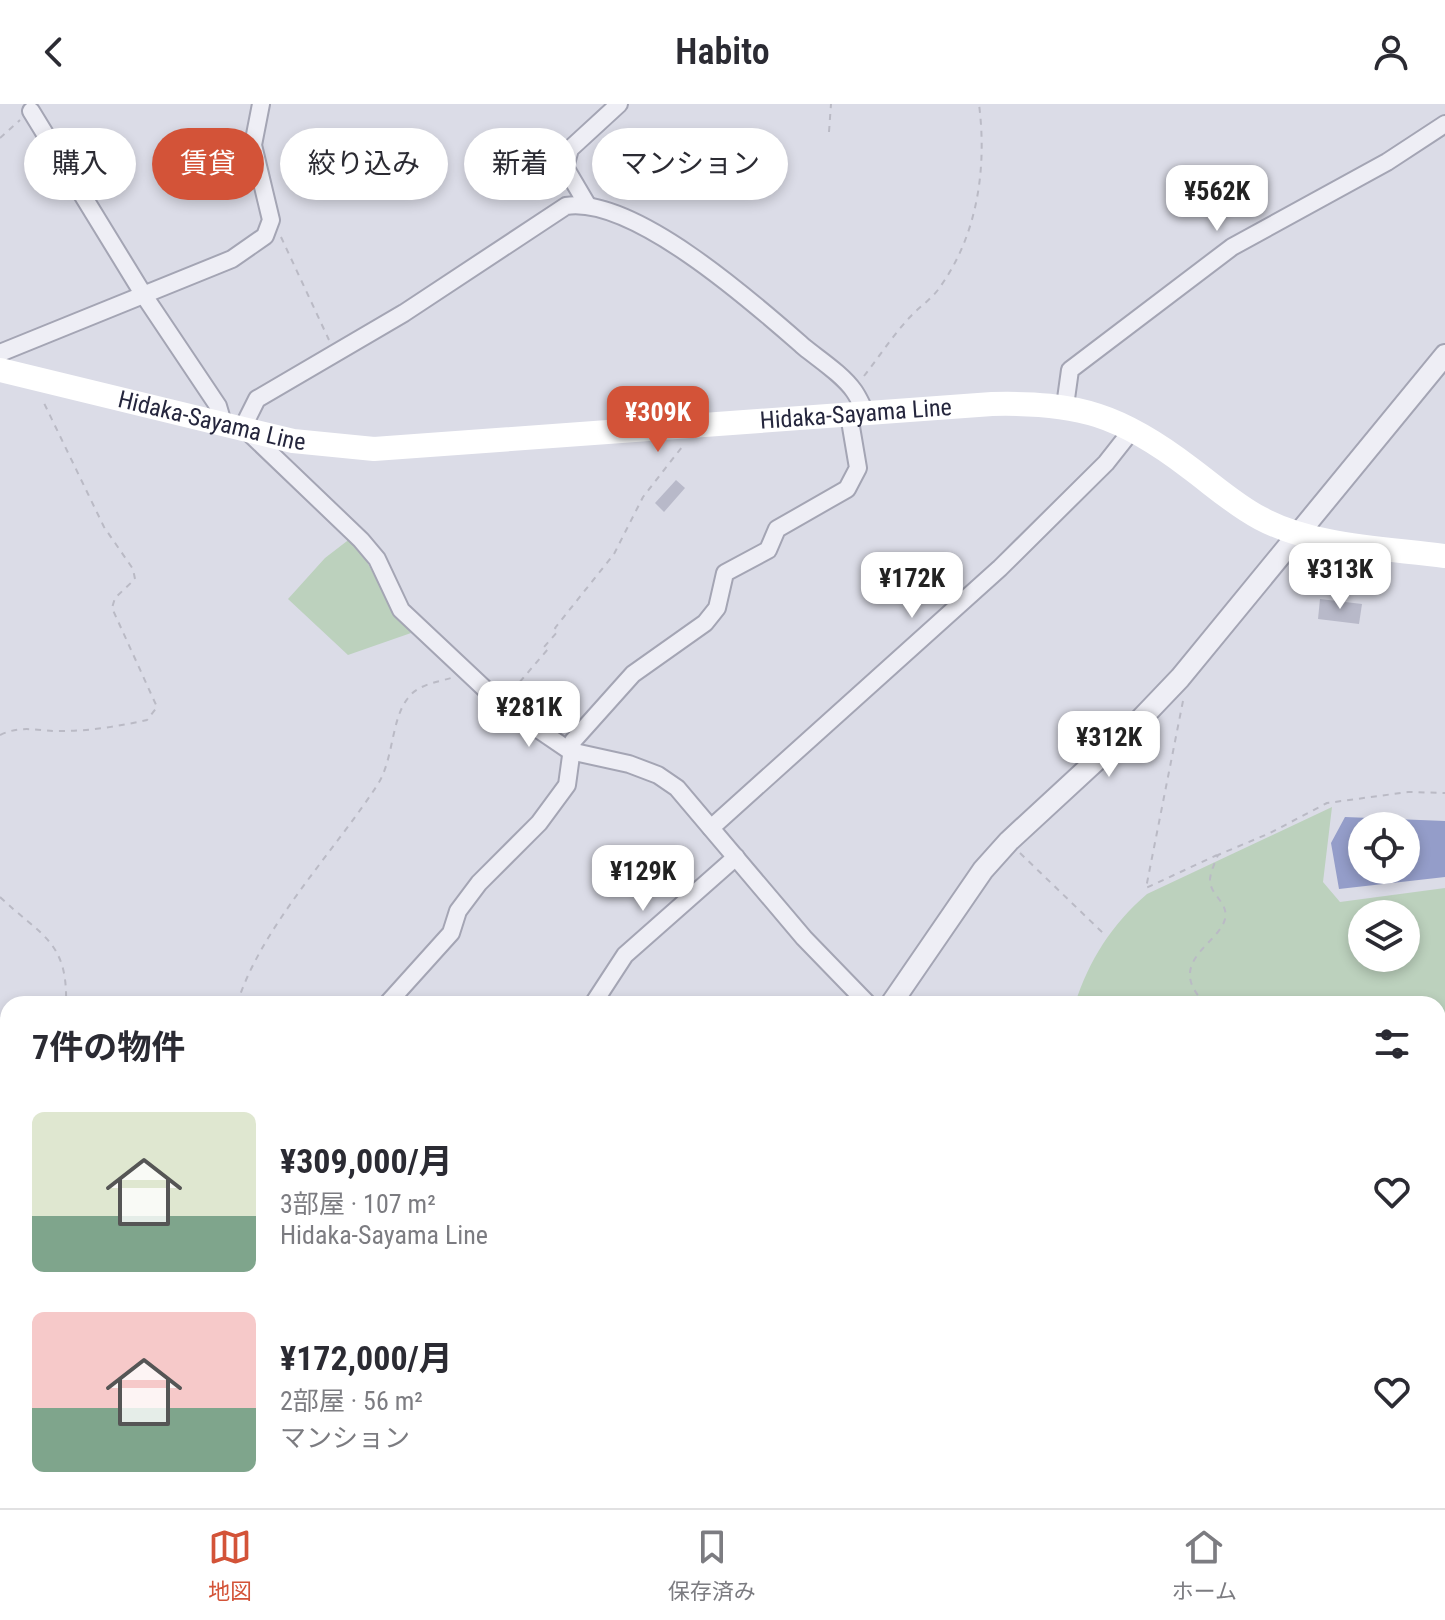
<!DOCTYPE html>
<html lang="ja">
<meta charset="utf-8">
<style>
body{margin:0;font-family:"Roboto Condensed","Noto Sans JP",sans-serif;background:#f2f2f3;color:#2b2b33;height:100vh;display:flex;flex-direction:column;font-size:30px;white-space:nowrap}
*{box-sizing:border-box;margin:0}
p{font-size:26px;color:#7c7c81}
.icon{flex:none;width:44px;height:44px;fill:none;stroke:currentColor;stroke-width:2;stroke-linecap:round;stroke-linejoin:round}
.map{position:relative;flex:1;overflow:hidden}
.panel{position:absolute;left:0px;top:892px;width:1446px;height:512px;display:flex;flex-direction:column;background:#fff;border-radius:24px 24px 0 0;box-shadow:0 4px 12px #0003}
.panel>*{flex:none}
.top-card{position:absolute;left:24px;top:24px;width:800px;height:72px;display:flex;gap:16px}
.tools{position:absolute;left:1348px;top:708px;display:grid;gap:16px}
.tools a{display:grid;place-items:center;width:72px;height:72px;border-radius:50%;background:#fff;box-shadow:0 4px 12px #0003;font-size:40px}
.price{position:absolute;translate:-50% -68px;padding:0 18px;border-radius:16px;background:#fff;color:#222;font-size:26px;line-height:52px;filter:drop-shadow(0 2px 4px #0008)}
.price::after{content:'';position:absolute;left:50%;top:48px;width:24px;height:18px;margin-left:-12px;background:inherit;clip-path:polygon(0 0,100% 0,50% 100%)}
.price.selected{background:#d35338;color:#fff}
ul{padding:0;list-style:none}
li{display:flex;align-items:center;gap:24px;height:200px;padding:0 32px}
li span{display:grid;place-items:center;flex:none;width:224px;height:160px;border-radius:12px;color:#555}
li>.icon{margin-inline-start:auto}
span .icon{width:96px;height:96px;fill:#fffc;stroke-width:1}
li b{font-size:34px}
h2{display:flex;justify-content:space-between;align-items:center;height:96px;padding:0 32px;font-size:34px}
.pill{padding:0 28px;border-radius:36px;background:#fff;box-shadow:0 4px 12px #0003;font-size:28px;line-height:72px}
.pill.selected{background:#d35338;color:#fff}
header{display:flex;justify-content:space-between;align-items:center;height:104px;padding:0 32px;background:#fff;font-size:36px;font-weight:600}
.menu{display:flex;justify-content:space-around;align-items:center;height:112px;border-top:2px solid #e1e1e2;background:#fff;font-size:22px;color:#7c7c81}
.menu a{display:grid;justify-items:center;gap:4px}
.menu .selected{color:#d35338}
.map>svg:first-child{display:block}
.green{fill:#bcd1bd;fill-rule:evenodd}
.water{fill:#949dc9;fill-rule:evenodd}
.building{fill:#b8b9c9}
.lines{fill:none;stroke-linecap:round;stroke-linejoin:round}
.minor-casing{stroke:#a4a5b4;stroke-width:20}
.tertiary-casing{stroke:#a4a5b4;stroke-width:24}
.path{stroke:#babac5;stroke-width:2;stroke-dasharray:6 6;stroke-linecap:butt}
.minor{stroke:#eeeef5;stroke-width:16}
.tertiary{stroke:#eeeef5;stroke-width:20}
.secondary{stroke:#fff;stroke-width:24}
.labels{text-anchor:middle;stroke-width:8;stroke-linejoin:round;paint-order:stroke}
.street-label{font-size:24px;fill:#25263d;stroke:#eaebf4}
</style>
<header><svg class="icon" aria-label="back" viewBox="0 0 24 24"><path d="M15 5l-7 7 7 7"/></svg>Habito<svg class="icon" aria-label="person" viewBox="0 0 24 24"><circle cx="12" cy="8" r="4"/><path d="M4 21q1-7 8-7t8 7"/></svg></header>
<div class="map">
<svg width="1445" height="1404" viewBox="0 0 1445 1404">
<rect width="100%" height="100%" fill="#dbdce7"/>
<g class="green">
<path d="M351,434C376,466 384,500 411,529L348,551L288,495L325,454Z"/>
<path d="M1332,703L1323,778L1340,798L1445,784V1292L1438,1288V900H1075C1089,856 1112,820 1147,790ZM1406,810V854H1362V810Z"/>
<polygon points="8,1367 8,1396 127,1396 119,1404 0,1404 0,1370"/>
</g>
<path class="water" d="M1345,713L1445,717V773L1339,785L1331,739ZM1362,722H1406V766H1362Z"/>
<g class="building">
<polygon points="676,376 685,384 664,408 655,399"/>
<polygon points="1320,495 1362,500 1359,520 1318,515"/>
</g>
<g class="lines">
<defs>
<g id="minor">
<polyline points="31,7 145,193 218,302 223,319"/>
<polyline points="588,102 565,63 570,45 619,0"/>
<polyline points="0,249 232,155 265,132 271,116 253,41 261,0"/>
<polyline points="1065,302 1070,266 1232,143 1387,58 1445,20"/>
<path d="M866,309C862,302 859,294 854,287C842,270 820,256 804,243C755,200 634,92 566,102L404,209L257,295L243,323L361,436L377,455L401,506L501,600L570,647L629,660L658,671L677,684L804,834L868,900"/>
<polyline points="711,724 1000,464 1106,359 1132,326"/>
<polyline points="387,900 451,829 458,807 479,779 539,719 567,681 573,637 633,570 705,519 717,504 725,469 768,446 777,425 847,385 858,364 849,311"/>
<polyline points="593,900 625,851 736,753"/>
<polyline points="0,1137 8,1131"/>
<polyline points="364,1396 366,1404"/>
<polyline points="1174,1396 1176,1404"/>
</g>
<g id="tertiary">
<polyline points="891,900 983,766 1009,737 1138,618 1180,574 1445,251"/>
<polyline points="270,1404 287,1396"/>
</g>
</defs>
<use href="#minor" class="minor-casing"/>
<use href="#tertiary" class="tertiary-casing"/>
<g class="path">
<polyline points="829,28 831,0"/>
<polyline points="0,34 20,16"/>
<polyline points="281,133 329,236"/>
<path d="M864,272C879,253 893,231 910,213C919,203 932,195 940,183C978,130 987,63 979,0"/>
<polyline points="512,587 548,545 544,543 558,527 555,524 614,450 643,393 682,343"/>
<polyline points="1183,597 1146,784 1217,751"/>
<path d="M0,631C23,620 40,628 63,627C90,627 120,622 147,616L157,603L112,504L115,494L135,475L133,465L104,423L43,297"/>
<polyline points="1020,749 1104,830"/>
<path d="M0,793C41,832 68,837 66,900"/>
<path d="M237,900C261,823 334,748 378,680C394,654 391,615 408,594C417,581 437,578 451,574"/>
<path d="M1206,900C1163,859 1219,840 1225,815C1229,798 1209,791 1210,775C1211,767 1215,758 1218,751L1270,729L1327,699L1408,688L1445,689"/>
<polyline points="1294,900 1327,895"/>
<polyline points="0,938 8,940"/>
<polyline points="1438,1116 1445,1116"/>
<polyline points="1438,1302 1445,1307"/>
<polyline points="573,1404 576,1396"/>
</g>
<use href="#minor" class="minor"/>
<use href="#tertiary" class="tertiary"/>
<path class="secondary" id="s1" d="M0,266L293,337L374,345L992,300C1078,298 1121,311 1190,364C1213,381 1235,401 1260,414C1314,443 1385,444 1445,452"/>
</g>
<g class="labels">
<g class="street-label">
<text dy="8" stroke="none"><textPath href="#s1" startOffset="866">Hidaka-Sayama Line</textPath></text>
<text dy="8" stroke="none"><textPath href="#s1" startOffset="218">Hidaka-Sayama Line</textPath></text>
</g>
</g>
</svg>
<div class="tools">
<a><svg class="icon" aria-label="locate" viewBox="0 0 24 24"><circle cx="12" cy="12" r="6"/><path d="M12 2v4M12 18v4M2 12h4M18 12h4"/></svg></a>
<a><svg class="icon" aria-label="layers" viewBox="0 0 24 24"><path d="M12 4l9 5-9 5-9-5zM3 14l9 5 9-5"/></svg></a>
</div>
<b class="price" style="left:1217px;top:129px">¥562K</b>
<b class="price selected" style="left:658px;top:350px">¥309K</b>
<b class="price" style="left:1340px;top:507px">¥313K</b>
<b class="price" style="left:912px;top:516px">¥172K</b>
<b class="price" style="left:529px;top:645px">¥281K</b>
<b class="price" style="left:1109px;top:675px">¥312K</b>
<b class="price" style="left:643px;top:809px">¥129K</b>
<div class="top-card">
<a class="pill">購入</a>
<a class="pill selected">賃貸</a>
<a class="pill">絞り込み</a>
<a class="pill">新着</a>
<a class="pill">マンション</a>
</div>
<section class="panel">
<h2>7件の物件<svg class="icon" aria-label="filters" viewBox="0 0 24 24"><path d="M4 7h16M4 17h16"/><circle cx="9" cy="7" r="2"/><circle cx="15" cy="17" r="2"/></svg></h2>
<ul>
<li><span style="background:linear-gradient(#dfe7d0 65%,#7fa58c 0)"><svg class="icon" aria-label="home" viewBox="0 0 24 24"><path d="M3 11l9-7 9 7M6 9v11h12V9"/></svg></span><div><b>¥309,000/月</b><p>3部屋 · 107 m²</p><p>Hidaka-Sayama Line</p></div><svg class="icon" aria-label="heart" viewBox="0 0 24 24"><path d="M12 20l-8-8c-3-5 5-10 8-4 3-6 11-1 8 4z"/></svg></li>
<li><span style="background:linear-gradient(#f6c9c9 60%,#7fa58c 0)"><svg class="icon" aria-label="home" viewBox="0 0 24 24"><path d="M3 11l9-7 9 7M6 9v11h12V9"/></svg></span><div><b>¥172,000/月</b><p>2部屋 · 56 m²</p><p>マンション</p></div><svg class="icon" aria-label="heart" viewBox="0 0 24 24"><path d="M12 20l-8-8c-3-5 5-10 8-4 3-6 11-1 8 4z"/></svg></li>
</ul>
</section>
</div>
<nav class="menu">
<a class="selected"><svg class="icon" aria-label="map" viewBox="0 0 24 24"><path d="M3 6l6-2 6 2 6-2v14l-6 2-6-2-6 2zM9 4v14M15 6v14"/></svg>地図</a>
<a><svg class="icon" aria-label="saved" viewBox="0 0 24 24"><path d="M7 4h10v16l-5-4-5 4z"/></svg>保存済み</a>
<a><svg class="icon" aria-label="home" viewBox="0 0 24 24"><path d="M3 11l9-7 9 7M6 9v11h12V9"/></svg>ホーム</a>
</nav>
